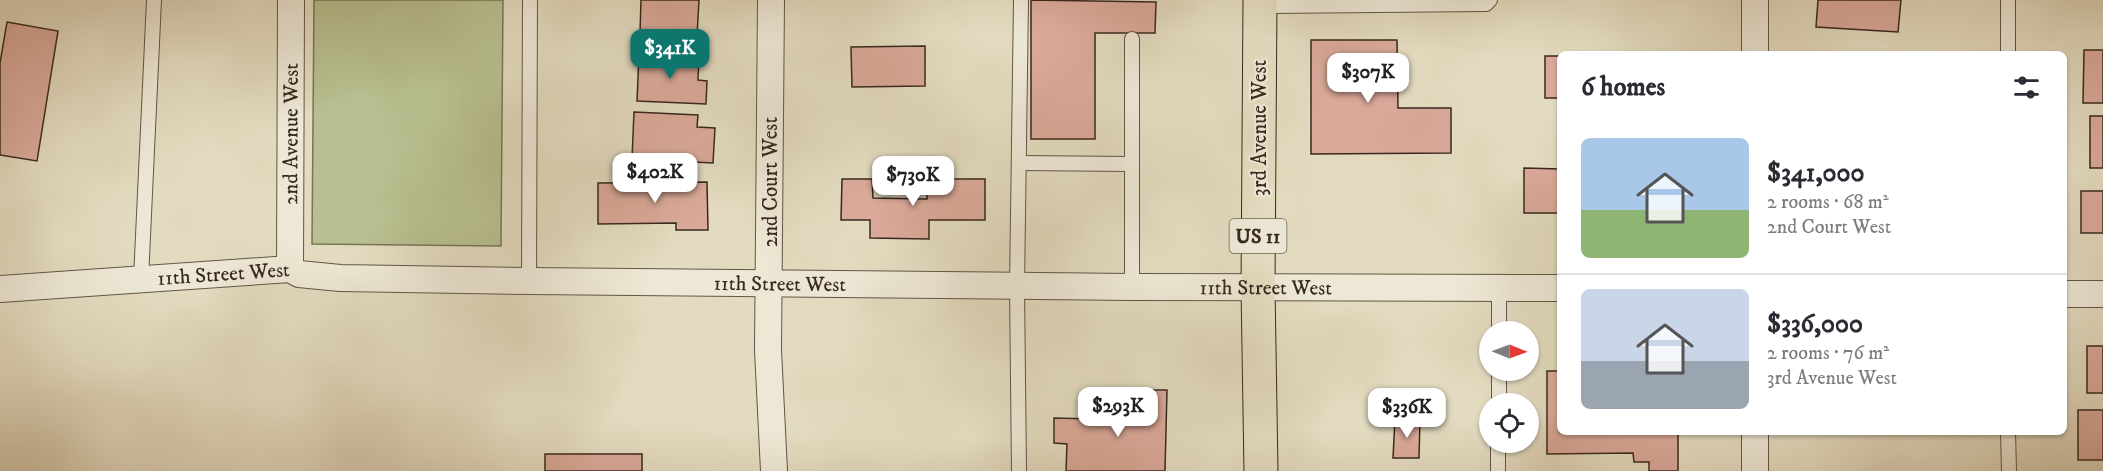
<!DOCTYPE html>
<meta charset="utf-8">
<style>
body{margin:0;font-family:"IM FELL DW Pica",serif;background:#f7f7f7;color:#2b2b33;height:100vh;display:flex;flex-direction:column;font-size:22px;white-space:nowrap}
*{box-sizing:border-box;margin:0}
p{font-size:20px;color:#7c7c81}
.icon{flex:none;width:33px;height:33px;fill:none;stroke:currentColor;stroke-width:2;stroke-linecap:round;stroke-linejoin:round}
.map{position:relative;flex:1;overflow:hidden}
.drawer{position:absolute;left:1557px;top:51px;width:510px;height:384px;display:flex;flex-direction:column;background:#fff;border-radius:9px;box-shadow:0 2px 4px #0004}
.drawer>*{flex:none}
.needle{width:39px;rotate:91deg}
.fabs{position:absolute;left:1479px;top:321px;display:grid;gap:12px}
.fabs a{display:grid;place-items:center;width:60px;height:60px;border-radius:50%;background:#fff;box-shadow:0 2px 4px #0004;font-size:30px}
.price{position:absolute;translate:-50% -51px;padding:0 14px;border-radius:12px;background:#fff;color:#222;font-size:20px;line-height:39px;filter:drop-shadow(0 2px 3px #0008)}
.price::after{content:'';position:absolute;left:50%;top:36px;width:18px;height:14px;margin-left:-9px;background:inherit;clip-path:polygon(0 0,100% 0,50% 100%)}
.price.selected{background:#0f766e;color:#fff}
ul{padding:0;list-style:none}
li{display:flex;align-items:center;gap:18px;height:150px;padding:0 24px}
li+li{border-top:2px solid #e1e1e2}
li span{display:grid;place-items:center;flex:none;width:168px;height:120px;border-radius:9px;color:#555}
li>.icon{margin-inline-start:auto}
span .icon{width:72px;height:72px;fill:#fffc;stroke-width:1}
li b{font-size:26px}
h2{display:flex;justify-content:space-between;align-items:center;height:72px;padding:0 24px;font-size:26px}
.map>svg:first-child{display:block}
.green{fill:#b8bf90;stroke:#787457;stroke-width:1.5}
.building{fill:#daa99a;stroke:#38281e;stroke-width:1.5}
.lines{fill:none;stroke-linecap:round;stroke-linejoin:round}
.lane-casing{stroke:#635546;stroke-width:16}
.street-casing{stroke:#635546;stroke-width:28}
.primary-casing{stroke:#38281e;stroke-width:35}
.lane{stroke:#ede8d6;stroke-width:14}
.street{stroke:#ede8d6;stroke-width:26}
.primary{stroke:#e3dbc0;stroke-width:33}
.labels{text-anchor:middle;stroke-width:4.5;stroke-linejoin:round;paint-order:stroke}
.shield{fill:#ede8d6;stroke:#6e6255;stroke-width:1.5}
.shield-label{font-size:20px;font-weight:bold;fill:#38281e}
.street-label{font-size:21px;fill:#38281e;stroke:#ede8d6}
</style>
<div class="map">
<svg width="2103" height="471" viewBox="0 0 2103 471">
<rect width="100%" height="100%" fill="#e3dbc0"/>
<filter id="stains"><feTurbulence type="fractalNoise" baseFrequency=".00333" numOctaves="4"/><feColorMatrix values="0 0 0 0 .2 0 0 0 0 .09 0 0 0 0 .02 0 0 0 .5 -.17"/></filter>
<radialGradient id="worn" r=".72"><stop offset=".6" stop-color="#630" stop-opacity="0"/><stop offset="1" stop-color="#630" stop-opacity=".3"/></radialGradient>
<polygon class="green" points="314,0 503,0 501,246 312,244"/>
<g class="building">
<polygon points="641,0 699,0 697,36 640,33"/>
<polygon points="1031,0 1156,2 1155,33 1095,33 1095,139 1031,139"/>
<polygon points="1818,0 1901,0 1898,32 1816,27"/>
<polygon points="7,22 58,31 37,161 0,155 0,63"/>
<polygon points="1311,40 1397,40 1398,108 1451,108 1451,153 1311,154"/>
<polygon points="925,46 925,86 852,87 851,47"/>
<polygon points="2084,50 2103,50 2103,103 2083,103"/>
<polygon points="639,55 699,57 698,80 707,81 706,104 637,101"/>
<rect x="1545" y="56" width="15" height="42"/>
<polygon points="634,112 698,115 697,127 715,128 713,163 632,159"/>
<rect x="2090" y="116" width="13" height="52"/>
<polygon points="1524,168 1560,169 1560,213 1524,213"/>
<polygon points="842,179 872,179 873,198 927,199 927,179 985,179 985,220 929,220 929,239 870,238 870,220 841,220"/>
<polygon points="707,182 708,230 676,230 676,223 598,224 598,183"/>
<rect x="2081" y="191" width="22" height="42"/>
<rect x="2087" y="346" width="16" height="47"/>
<polygon points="1547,371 1560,371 1560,432 1678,432 1678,471 1649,471 1649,462 1634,462 1633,453 1547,454"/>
<polygon points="1134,390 1167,390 1165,471 1066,471 1067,444 1054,443 1054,418 1134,420"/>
<rect x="2078" y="410" width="25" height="50"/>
<polygon points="1395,419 1420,420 1419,458 1393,458"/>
<rect x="545" y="454" width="97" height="17"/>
</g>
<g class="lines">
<defs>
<g id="lane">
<polyline points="1260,6 1486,4 1490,0"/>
<polyline points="1132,39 1132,287"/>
<polyline points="2008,54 2008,0"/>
<polyline points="1019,163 1132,164"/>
<polyline points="141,279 154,0"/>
<polyline points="529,281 530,0"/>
<polyline points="1499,332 1499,287"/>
<polyline points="1499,404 1499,370"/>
<polyline points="2008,432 2009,471"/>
<polyline points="1019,471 1017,287 1021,0"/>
<polyline points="1498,471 1498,442"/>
</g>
<g id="street">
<polyline points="771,0 768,350 774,471"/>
<polyline points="1755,54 1755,0"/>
<path id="s1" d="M290,269L291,0"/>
<path id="s2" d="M0,289L290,269L299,274L340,278L529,281L1132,287L1560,288"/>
<polyline points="2064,294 2103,294"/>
<polyline points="1755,432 1755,471"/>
</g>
<polyline id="primary" points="1260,0 1258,288 1261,471"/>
</defs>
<use href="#lane" class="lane-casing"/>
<use href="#street" class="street-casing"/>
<use href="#primary" class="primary-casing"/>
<use href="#lane" class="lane"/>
<use href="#street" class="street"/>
<use href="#primary" class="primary"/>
</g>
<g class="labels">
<rect class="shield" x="1229.5" y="219" width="57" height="34" rx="4.5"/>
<g class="shield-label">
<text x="1258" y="243">US 11</text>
</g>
<g class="street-label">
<text transform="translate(1259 128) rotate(-90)" y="7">3rd Avenue West</text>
<text dy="7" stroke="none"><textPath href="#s1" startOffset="135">2nd Avenue West</textPath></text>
<text transform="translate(770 182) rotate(-90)" y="7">2nd Court West</text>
<text dy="7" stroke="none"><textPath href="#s2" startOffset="224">11th Street West</textPath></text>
<text dy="7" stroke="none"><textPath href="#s2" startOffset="782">11th Street West</textPath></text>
<text dy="7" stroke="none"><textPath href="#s2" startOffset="1268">11th Street West</textPath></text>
</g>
</g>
<rect width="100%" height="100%" filter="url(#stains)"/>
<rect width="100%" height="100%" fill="url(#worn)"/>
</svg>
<div class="fabs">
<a><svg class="needle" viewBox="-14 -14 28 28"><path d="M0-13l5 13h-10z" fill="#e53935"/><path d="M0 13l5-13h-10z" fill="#7c7c81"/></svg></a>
<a><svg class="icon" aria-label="locate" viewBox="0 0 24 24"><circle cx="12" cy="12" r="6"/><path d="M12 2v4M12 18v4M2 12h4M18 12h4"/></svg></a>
</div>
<b class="price selected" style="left:670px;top:80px">$341K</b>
<b class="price" style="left:1368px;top:104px">$307K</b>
<b class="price" style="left:655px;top:204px">$402K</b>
<b class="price" style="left:913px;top:207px">$730K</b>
<b class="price" style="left:1118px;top:438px">$293K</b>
<b class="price" style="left:1407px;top:439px">$336K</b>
<section class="drawer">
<h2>6 homes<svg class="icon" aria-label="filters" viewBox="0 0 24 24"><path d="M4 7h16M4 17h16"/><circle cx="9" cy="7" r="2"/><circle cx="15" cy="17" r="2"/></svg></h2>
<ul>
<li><span style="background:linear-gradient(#a9c7e8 60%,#8fb573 0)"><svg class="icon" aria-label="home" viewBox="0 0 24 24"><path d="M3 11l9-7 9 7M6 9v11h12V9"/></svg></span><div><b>$341,000</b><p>2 rooms · 68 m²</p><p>2nd Court West</p></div></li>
<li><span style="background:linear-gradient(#c9d6e8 60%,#9aa5b1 0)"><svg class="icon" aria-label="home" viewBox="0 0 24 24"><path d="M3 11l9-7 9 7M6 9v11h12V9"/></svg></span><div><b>$336,000</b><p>2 rooms · 76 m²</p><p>3rd Avenue West</p></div></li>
</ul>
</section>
</div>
